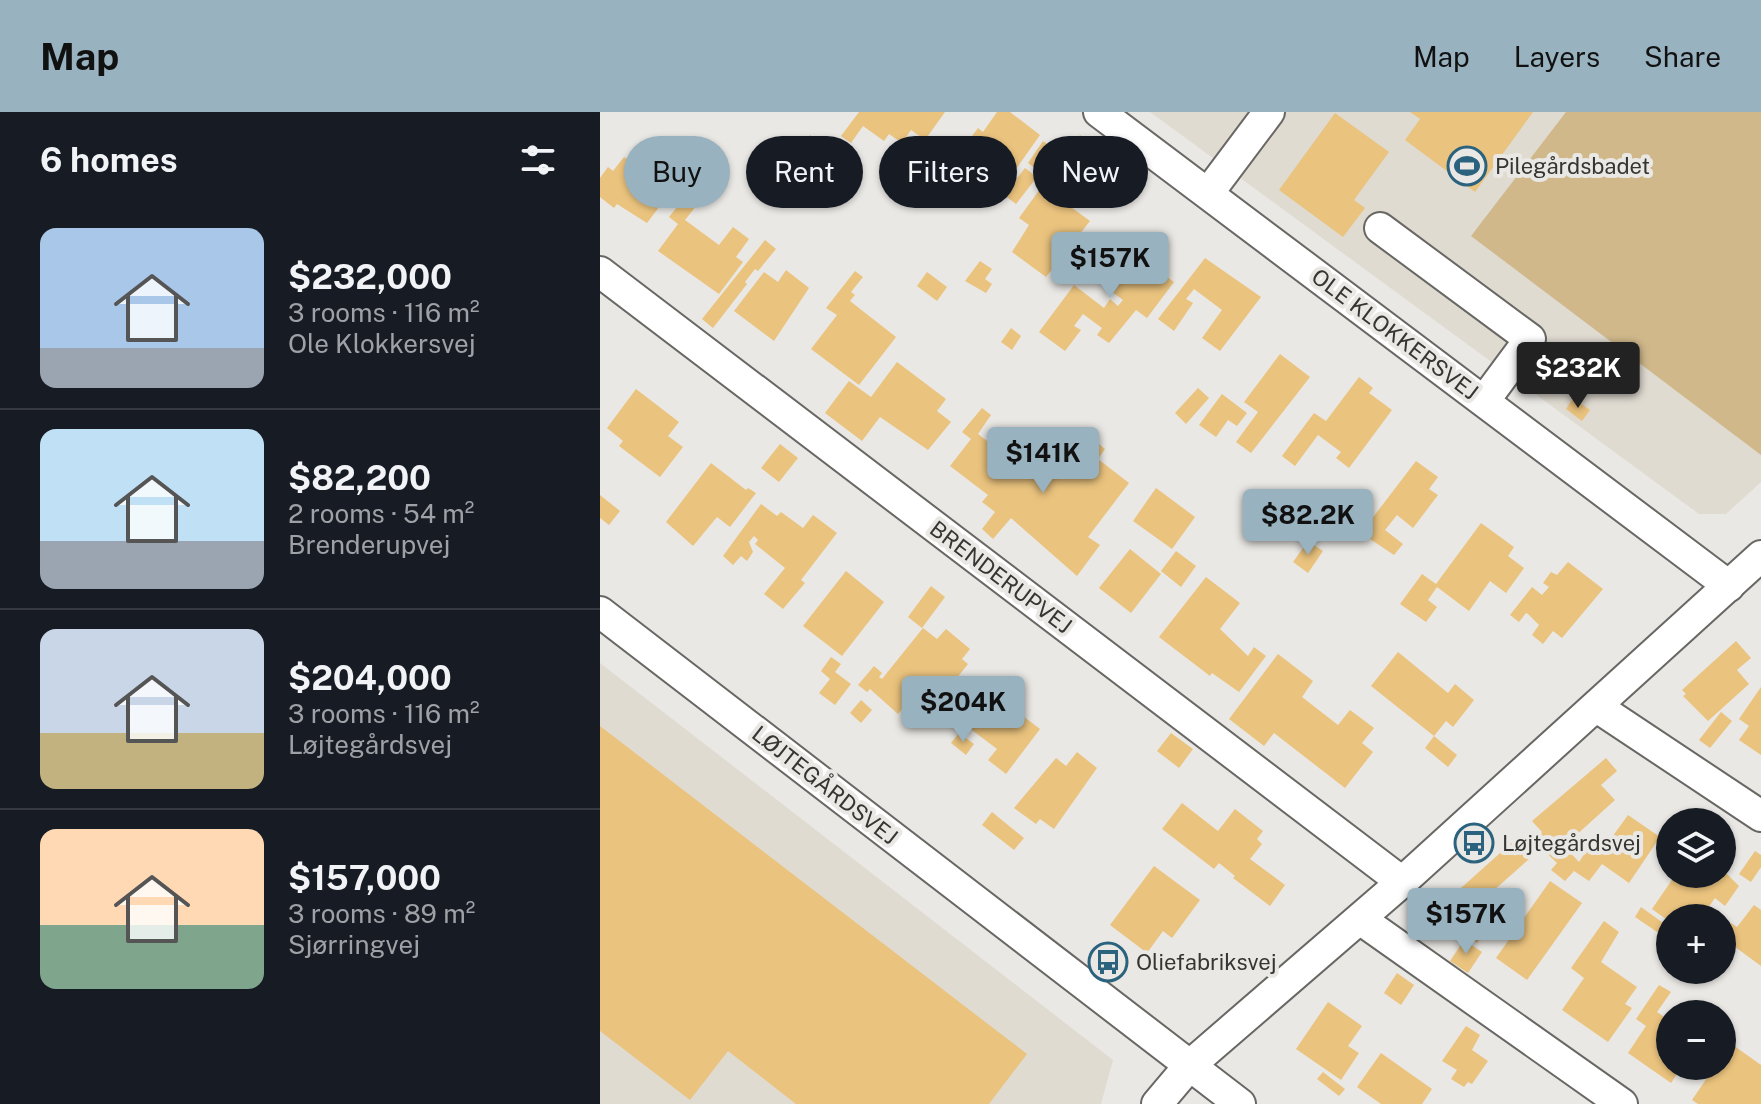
<!DOCTYPE html>
<meta charset="utf-8">
<style>
body{margin:0;font-family:"Public Sans",sans-serif;background:#242831;color:#f1f3f6;height:100vh;display:flex;flex-direction:column;font-size:30px;white-space:nowrap}
*{box-sizing:border-box;margin:0}
p{font-size:26px;color:#9ea1a6}
.icon{flex:none;width:44px;height:44px;fill:none;stroke:currentColor;stroke-width:2;stroke-linecap:round;stroke-linejoin:round}
.map{position:relative;flex:1;overflow:hidden}
.details{display:flex;flex-direction:column;background:#171b24;width:600px}
.details>*{flex:none}
.hud{position:absolute;left:24px;top:24px;width:760px;height:72px;display:flex;gap:16px}
.buttons{position:absolute;left:1056px;top:696px;display:grid;gap:16px}
.buttons a{display:grid;place-items:center;width:80px;height:80px;border-radius:50%;background:#171b24;box-shadow:0 2px 6px #0004;font-size:40px}
.price{position:absolute;translate:-50% -68px;padding:0 18px;border-radius:8px;background:#98b2c0;color:#111;font-size:26px;line-height:52px;filter:drop-shadow(0 2px 4px #0008)}
.price::after{content:'';position:absolute;left:50%;top:48px;width:24px;height:18px;margin-left:-12px;background:inherit;clip-path:polygon(0 0,100% 0,50% 100%)}
.price.on{background:#222;color:#fff}
ul{padding:0;list-style:none}
li{display:flex;align-items:center;gap:24px;height:200px;padding:0 40px}
li+li{border-top:2px solid #363941}
li span{display:grid;place-items:center;flex:none;width:224px;height:160px;border-radius:16px;color:#555}
li>.icon{margin-inline-start:auto}
span .icon{width:96px;height:96px;fill:#fffc;stroke-width:1}
li b{font-size:34px}
h2{display:flex;justify-content:space-between;align-items:center;height:96px;padding:0 40px;font-size:34px}
.chip{padding:0 28px;border-radius:36px;background:#171b24;box-shadow:0 2px 6px #0004;font-size:28px;line-height:72px}
.chip.on{background:#98b2c0;color:#111}
header{display:flex;align-items:center;gap:48px;box-sizing:border-box;height:112px;padding:0 40px;background:#98b2c0;color:#111}
header strong{font-size:38px}
nav{display:flex;gap:44px;margin-inline-start:auto;font-size:28px}
main{display:flex;flex:1;min-height:0}
.map>svg:first-child{display:block}
.built{fill:#e0dbd1}
.green{fill:#d0b88b}
.building{fill:#eac37e}
.lines{fill:none;stroke-linecap:round;stroke-linejoin:round}
.minor-casing{stroke:#696764;stroke-width:34}
.minor{stroke:#fff;stroke-width:30}
.labels{text-anchor:middle;stroke-width:8;stroke-linejoin:round;paint-order:stroke}
.poi-label{font-size:22px;fill:#353533;stroke:#eae8e4;text-anchor:start}
.street-label{font-size:22px;fill:#353533;stroke:#eae8e4}
</style>
<header>
<strong>Map</strong>
<nav><a>Map</a><a>Layers</a><a>Share</a></nav>
</header>
<main>
<section class="details">
<h2>6 homes<svg class="icon" aria-label="filters" viewBox="0 0 24 24"><path d="M4 7h16M4 17h16"/><circle cx="9" cy="7" r="2"/><circle cx="15" cy="17" r="2"/></svg></h2>
<ul>
<li><span style="background:linear-gradient(#a9c7e8 75%,#9aa5b1 0)"><svg class="icon" aria-label="home" viewBox="0 0 24 24"><path d="M3 11l9-7 9 7M6 9v11h12V9"/></svg></span><div><b>$232,000</b><p>3 rooms · 116 m²</p><p>Ole Klokkersvej</p></div></li>
<li><span style="background:linear-gradient(#bfe0f5 70%,#9aa5b1 0)"><svg class="icon" aria-label="home" viewBox="0 0 24 24"><path d="M3 11l9-7 9 7M6 9v11h12V9"/></svg></span><div><b>$82,200</b><p>2 rooms · 54 m²</p><p>Brenderupvej</p></div></li>
<li><span style="background:linear-gradient(#c9d6e8 65%,#c2b280 0)"><svg class="icon" aria-label="home" viewBox="0 0 24 24"><path d="M3 11l9-7 9 7M6 9v11h12V9"/></svg></span><div><b>$204,000</b><p>3 rooms · 116 m²</p><p>Løjtegårdsvej</p></div></li>
<li><span style="background:linear-gradient(#ffd9b3 60%,#7fa58c 0)"><svg class="icon" aria-label="home" viewBox="0 0 24 24"><path d="M3 11l9-7 9 7M6 9v11h12V9"/></svg></span><div><b>$157,000</b><p>3 rooms · 89 m²</p><p>Sjørringvej</p></div></li>
</ul>
</section>
<div class="map">
<svg width="1161" height="992" viewBox="0 0 1161 992">
<rect width="100%" height="100%" fill="#eae8e4"/>
<g class="built">
<polygon points="550,0 1161,0 1161,370 1126,402 1099,402"/>
<polygon points="0,551 513,948 501,992 0,992"/>
</g>
<polygon class="green" points="966,0 1161,0 1161,343 871,124"/>
<g class="building">
<polygon points="259,0 345,0 325,28 311,18 302,31 289,22 284,29 263,14 251,31 241,24"/>
<polygon points="397,0 410,0 440,23 409,67 393,55 383,68 355,47 378,16 383,20"/>
<polygon points="810,0 933,0 875,80 805,28 820,7"/>
<polygon points="735,1 789,40 754,88 765,96 743,125 679,78"/>
<polygon points="210,23 227,36 214,53 197,41"/>
<polygon points="480,23 503,40 487,60 465,44"/>
<polygon points="443,29 456,38 440,60 428,51"/>
<polygon points="24,45 56,68 60,63 75,74 47,111 17,92 14,96 0,85 0,66 8,55 13,59"/>
<polygon points="425,56 437,65 416,92 404,83"/>
<polygon points="216,63 232,75 226,82 221,78 210,85 203,80"/>
<polygon points="93,75 104,84 85,108 119,133 133,115 149,127 136,145 143,150 119,182 58,139 78,112 69,105"/>
<polygon points="440,77 451,85 453,82 490,109 446,165 412,140 429,113 419,106"/>
<polygon points="165,128 176,137 158,159 155,157 145,170 147,172 113,216 102,207"/>
<polygon points="527,135 574,170 547,206 536,198 509,231 497,223 502,216 483,202 474,214 481,218 465,239 439,220 474,173 504,196 510,187 518,194 523,188 500,171 507,161 502,157 511,146 515,150"/>
<polygon points="605,146 661,185 620,239 602,226 622,198 594,177 586,187 593,191 574,219 558,207"/>
<polygon points="380,149 392,157 385,167 392,172 386,181 365,169"/>
<polygon points="186,158 209,176 174,229 134,199 164,160 178,170"/>
<polygon points="255,159 263,165 251,180 255,183 250,189 296,225 259,273 211,237 237,203 226,196"/>
<polygon points="327,160 347,175 337,189 317,174"/>
<polygon points="411,216 421,224 412,238 401,230"/>
<polygon points="680,242 710,265 651,341 636,330 658,300 644,290"/>
<polygon points="297,250 346,287 337,299 351,310 328,338 280,305 262,329 225,301 249,269 271,285"/>
<polygon points="759,265 773,276 769,281 792,298 749,356 736,346 741,340 718,323 695,354 682,344 714,301 726,309"/>
<polygon points="598,276 609,286 586,312 575,301"/>
<polygon points="36,277 79,310 68,324 83,335 60,365 19,334 23,329 7,316"/>
<polygon points="622,282 647,301 637,314 628,308 616,325 599,313"/>
<polygon points="973,286 990,298 982,309 966,297"/>
<polygon points="382,296 391,303 378,322 425,358 437,342 452,353 455,349 467,357 493,327 505,337 498,347 529,371 488,425 500,433 477,464 411,406 393,427 382,417 395,400 382,390 388,383 350,354 371,327 362,320"/>
<polygon points="180,332 198,346 179,370 161,356"/>
<polygon points="816,349 838,365 829,377 838,383 813,416 797,403 785,418 803,432 794,443 761,421"/>
<polygon points="111,351 146,378 148,376 156,381 130,415 117,405 93,434 66,410"/>
<polygon points="556,376 595,405 572,437 533,409"/>
<polygon points="0,383 20,399 9,413 0,406"/>
<polygon points="161,392 177,404 181,400 203,416 213,403 237,421 201,468 205,471 183,497 164,482 185,456 155,432 158,428 154,424 149,430 153,440 147,449 141,444 133,453 123,444"/>
<polygon points="881,411 914,435 908,444 924,456 906,481 890,469 869,499 837,475 828,488 837,495 826,510 800,492 822,462 836,472"/>
<polygon points="708,429 723,439 708,461 693,450"/>
<polygon points="530,437 561,462 531,501 499,476"/>
<polygon points="576,439 596,454 581,475 561,459"/>
<polygon points="968,450 1003,477 962,526 953,519 943,532 932,523 939,513 928,502 926,501 919,510 910,503 932,475 942,483 949,475 943,471 951,460 957,463"/>
<polygon points="246,459 284,490 242,544 203,514"/>
<polygon points="606,465 640,491 620,517 648,544 654,535 666,544 639,580 612,561 610,564 559,525"/>
<polygon points="331,474 345,485 322,516 308,505"/>
<polygon points="323,516 337,527 346,517 370,537 362,547 368,552 332,597 314,583 298,602 270,577 267,580 258,573 274,554 282,561 279,565 282,567"/>
<polygon points="1136,529 1151,546 1137,558 1149,572 1108,609 1083,584 1086,582 1082,578"/>
<polygon points="798,540 848,581 855,572 874,588 853,615 846,609 834,624 771,574"/>
<polygon points="678,542 713,569 702,585 738,613 750,598 774,616 762,631 773,640 745,676 674,621 664,634 629,607"/>
<polygon points="231,545 241,552 235,560 251,572 235,593 219,581 230,567 221,559"/>
<polygon points="1161,575 1161,643 1139,628 1149,614 1139,607"/>
<polygon points="390,579 440,617 406,662 388,648 397,637 364,612"/>
<polygon points="261,588 272,598 261,611 250,601"/>
<polygon points="1121,600 1132,609 1110,636 1099,628"/>
<polygon points="0,614 427,942 389,992 196,992 128,939 90,988 0,919"/>
<polygon points="359,621 374,632 366,643 351,631"/>
<polygon points="571,621 593,637 579,656 557,639"/>
<polygon points="834,624 857,643 848,655 825,636"/>
<polygon points="477,640 497,656 454,717 440,707 436,712 414,696 456,646 466,654"/>
<polygon points="1006,646 1017,659 1001,673 1015,688 964,734 979,750 991,732 1002,739 1028,703 1060,725 1029,771 1002,752 989,769 974,759 965,769 951,758 957,751 933,728 942,720 932,709"/>
<polygon points="582,691 618,719 635,697 663,719 657,727 662,732 650,747 685,773 670,794 633,766 635,764 619,751 614,757 562,717"/>
<polygon points="392,700 424,726 414,738 382,713"/>
<polygon points="918,725 931,734 924,743 929,747 893,779 905,793 893,804 896,805 877,831 833,801"/>
<polygon points="1155,739 1161,743 1161,755 1151,770 1139,762"/>
<polygon points="554,754 600,788 572,826 563,819 547,841 510,813"/>
<polygon points="1122,757 1139,774 1125,794 1115,786 1101,806 1070,806 1070,810 1052,797 1076,762 1122,762"/>
<polygon points="950,769 982,791 927,868 896,846"/>
<polygon points="1154,793 1161,798 1161,854 1127,829 1132,822 1126,818 1131,811 1137,815"/>
<polygon points="1041,795 1066,813 1060,822 1035,805"/>
<polygon points="1004,809 1019,820 1001,850 1037,875 1025,892 1032,896 1008,930 962,898 984,866 971,856"/>
<polygon points="864,828 882,840 868,861 850,849"/>
<polygon points="797,861 814,873 801,893 784,881"/>
<polygon points="1059,873 1071,880 1057,900 1070,909 1070,954 1081,956 1071,971 1028,941 1046,914 1036,907"/>
<polygon points="728,890 762,914 748,934 759,941 741,968 696,937"/>
<polygon points="866,914 880,923 872,938 888,949 872,972 868,970 864,975 851,967 857,958 842,949"/>
<polygon points="1130,931 1161,953 1161,992 1098,992 1092,988 1115,954 1122,954 1122,943"/>
<polygon points="781,941 832,977 822,992 781,992 757,975"/>
<polygon points="723,960 745,977 739,984 717,967"/>
</g>
<g class="lines">
<defs>
<g id="minor">
<polyline points="499,0 1129,474"/>
<polyline points="609,80 669,0"/>
<polyline points="780,116 930,227 884,289"/>
<polyline points="0,160 802,770"/>
<polyline points="0,500 640,992"/>
<polyline points="997,595 1161,704"/>
<polyline points="760,807 1022,992"/>
<polyline points="557,992 589,954 802,770 1161,444"/>
</g>
</defs>
<use href="#minor" class="minor-casing"/>
<use href="#minor" class="minor"/>
</g>
<defs>
<symbol id="stadium-ring" viewBox="-11 -11 22 22"><circle r="9.5" fill="#eae8e4" stroke="#2b627d" stroke-width="1.5"/><path d="M0-5a6.5 5 0 1 0 0 10a6.5 5 0 1 0 0-10ZM-3.5-1.8h7v3.6h-7Z" fill="#2b627d"/></symbol>
<symbol id="bus-ring" viewBox="-11 -11 22 22"><circle r="9.5" fill="#eae8e4" stroke="#2b627d" stroke-width="1.5"/><path d="M-5-6H5V4H4V6H2V4H-2V6H-4V4H-5ZM-3.5-4V0h7V-4ZM-3.5 1.2v1.5H-2V1.2ZM2 1.2v1.5H3.5V1.2Z" fill="#2b627d"/></symbol>
</defs>
<g fill-rule="evenodd">
<use href="#stadium-ring" x="845" y="32" width="44" height="44"/>
<use href="#bus-ring" x="852" y="709" width="44" height="44"/>
<use href="#bus-ring" x="486" y="828" width="44" height="44"/>
</g>
<g class="labels">
<g class="poi-label">
<text x="895" y="62">Pilegårdsbadet</text>
<text x="902" y="739">Løjtegårdsvej</text>
<text x="536" y="858">Oliefabriksvej</text>
</g>
<g class="street-label">
<text transform="translate(795 222) rotate(37)" y="8">OLE KLOKKERSVEJ</text>
<text transform="translate(401 465) rotate(37)" y="8">BRENDERUPVEJ</text>
<text transform="translate(225 673) rotate(38)" y="8">LØJTEGÅRDSVEJ</text>
</g>
</g>
</svg>
<div class="buttons">
<a><svg class="icon" aria-label="layers" viewBox="0 0 24 24"><path d="M12 4l9 5-9 5-9-5zM3 14l9 5 9-5"/></svg></a>
<a>+</a>
<a>−</a>
</div>
<b class="price" style="left:510px;top:188px">$157K</b>
<b class="price on" style="left:978px;top:298px">$232K</b>
<b class="price" style="left:443px;top:383px">$141K</b>
<b class="price" style="left:708px;top:445px">$82.2K</b>
<b class="price" style="left:363px;top:632px">$204K</b>
<b class="price" style="left:866px;top:844px">$157K</b>
<div class="hud">
<a class="chip on">Buy</a>
<a class="chip">Rent</a>
<a class="chip">Filters</a>
<a class="chip">New</a>
</div>
</div>
</main>
